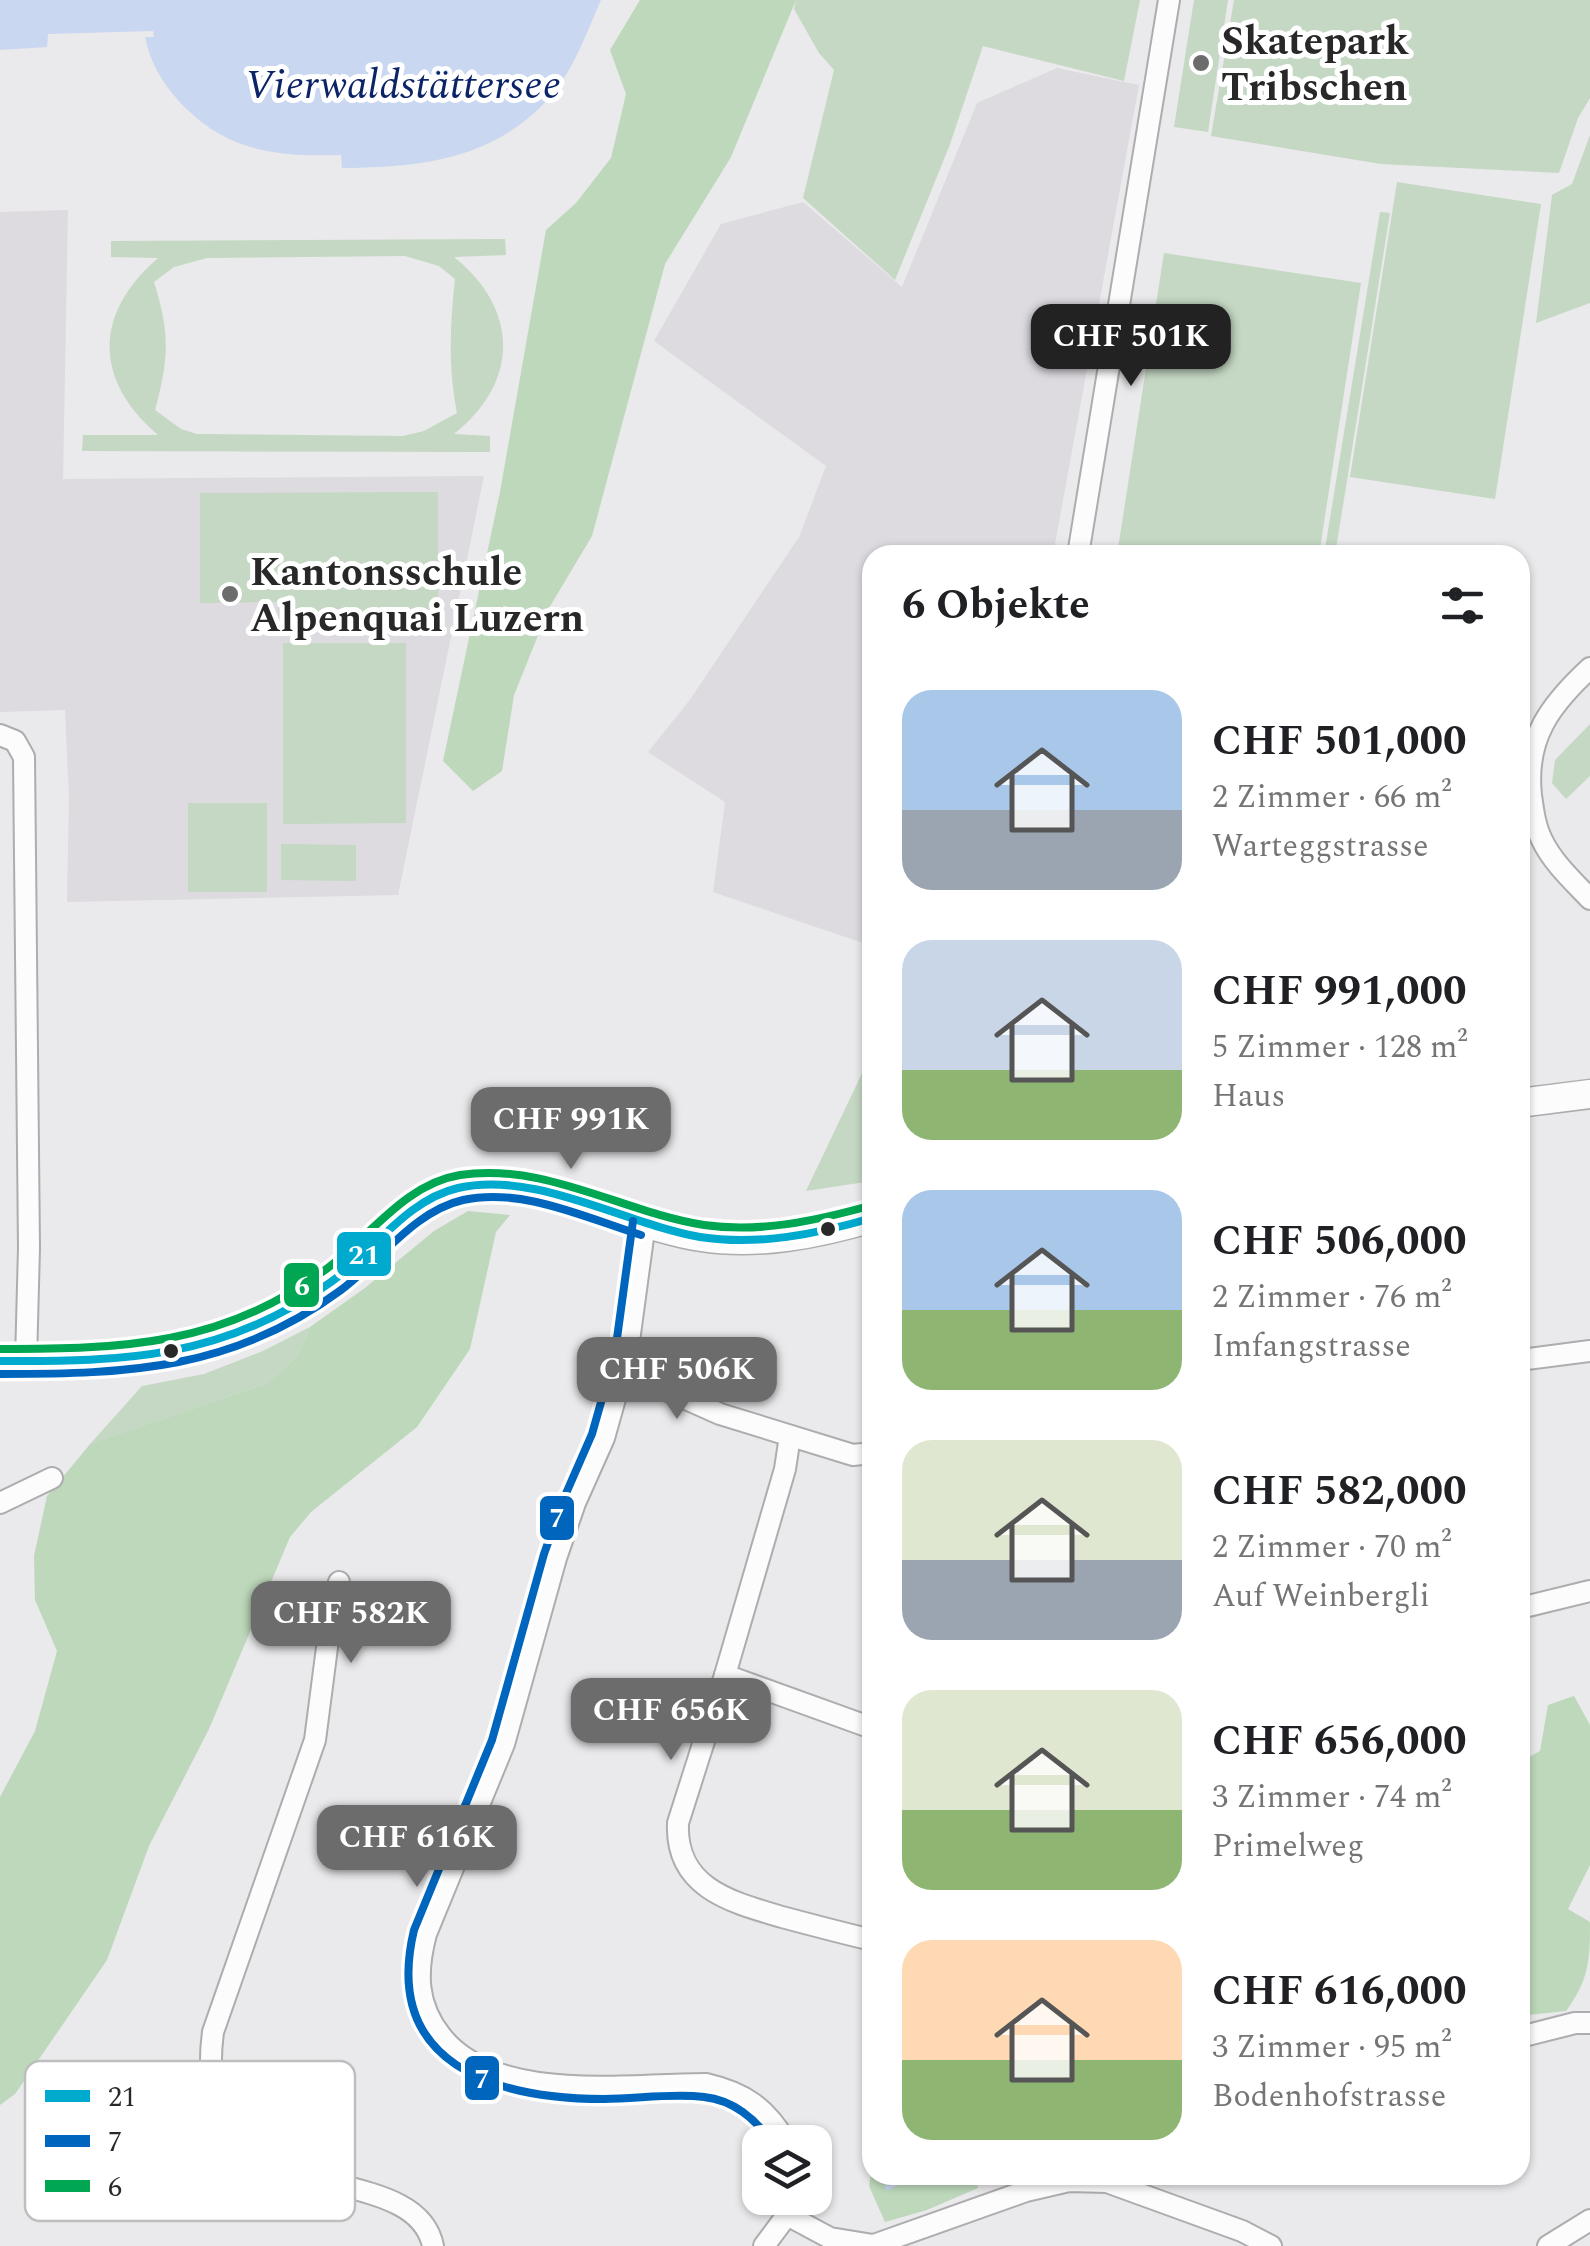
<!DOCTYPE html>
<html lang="de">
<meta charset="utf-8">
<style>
body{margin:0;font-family:Spectral,serif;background:#f2f2f2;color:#202124;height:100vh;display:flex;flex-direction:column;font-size:38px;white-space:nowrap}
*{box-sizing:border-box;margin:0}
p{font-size:32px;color:#757577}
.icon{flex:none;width:55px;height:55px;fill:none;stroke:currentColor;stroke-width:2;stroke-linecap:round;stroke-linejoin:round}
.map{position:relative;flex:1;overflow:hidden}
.panel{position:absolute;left:862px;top:545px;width:668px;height:1640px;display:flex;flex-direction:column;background:#fff;border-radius:30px;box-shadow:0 2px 8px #0004}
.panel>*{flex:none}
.buttons{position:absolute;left:742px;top:2125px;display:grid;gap:20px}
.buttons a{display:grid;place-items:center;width:90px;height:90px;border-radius:20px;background:#fff;box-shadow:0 2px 8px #0004;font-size:50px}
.price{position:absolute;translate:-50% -85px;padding:0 22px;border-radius:20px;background:#6d6c6d;color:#fff;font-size:32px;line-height:65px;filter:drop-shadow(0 2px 5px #0008)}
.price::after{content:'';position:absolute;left:50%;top:60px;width:30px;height:22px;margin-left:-15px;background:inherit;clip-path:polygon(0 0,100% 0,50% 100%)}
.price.on{background:#222;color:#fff}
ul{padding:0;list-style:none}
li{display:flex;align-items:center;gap:30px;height:250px;padding:0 40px}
li span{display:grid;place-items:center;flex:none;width:280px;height:200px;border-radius:30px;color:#555}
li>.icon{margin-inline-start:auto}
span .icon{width:120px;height:120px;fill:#fffc;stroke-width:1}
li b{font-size:42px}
h2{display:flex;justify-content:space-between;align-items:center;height:120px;padding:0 40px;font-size:42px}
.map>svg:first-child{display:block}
.built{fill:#dddae0}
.green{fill:#c4d8c3;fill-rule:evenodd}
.forest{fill:#bdd8bb}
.water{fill:#cad7f1}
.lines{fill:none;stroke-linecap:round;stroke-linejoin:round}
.stream{stroke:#cad7f1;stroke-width:6}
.street-casing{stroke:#aeacae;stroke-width:24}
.secondary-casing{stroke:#aeacae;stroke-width:31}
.street{stroke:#fcfcfc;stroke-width:20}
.secondary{stroke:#fcfcfc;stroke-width:28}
.bus-1-casing{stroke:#fff;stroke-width:15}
.bus-2-casing{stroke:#fff;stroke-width:15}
.bus-3-casing{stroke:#fff;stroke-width:15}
.bus-1{stroke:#00a9ce;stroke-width:8}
.bus-2{stroke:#0065bd;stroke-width:8}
.bus-3{stroke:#00a651;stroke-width:8}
.poi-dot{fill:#6d6c6d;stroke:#fff;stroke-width:4}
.bus-dot{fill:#292829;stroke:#fff;stroke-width:4}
.labels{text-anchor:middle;stroke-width:10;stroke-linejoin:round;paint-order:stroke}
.poi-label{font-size:40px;font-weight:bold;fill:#292829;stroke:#fff;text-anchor:start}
.water-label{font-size:42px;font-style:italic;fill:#0b2467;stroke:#fff}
.key{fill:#fff;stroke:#bfbebf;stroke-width:2.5}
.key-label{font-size:28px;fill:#292829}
.line-badge{stroke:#fff;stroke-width:4}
.badge-label{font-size:28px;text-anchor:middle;font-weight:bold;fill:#fff}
</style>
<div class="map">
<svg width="1590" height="2246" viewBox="0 0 1590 2246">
<rect width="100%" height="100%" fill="#eae9eb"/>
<g class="built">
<polygon points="1057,68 1139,85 1053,555 872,555 872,946 713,892 725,802 648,752 689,701 799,537 826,466 654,341 721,224 803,202 902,287 977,103"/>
<polygon points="68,210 63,479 484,476 398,895 67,902 69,797 65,710 0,712 0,212"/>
</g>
<g class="green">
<polygon points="796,0 1140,0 1124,81 983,46 949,147 895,280 803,198 834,70 819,53 794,9"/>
<polygon points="1194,0 1228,0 1208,132 1174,127"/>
<polygon points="1234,0 1590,0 1590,98 1578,118 1559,173 1381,164 1211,136"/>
<polygon points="1590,135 1590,303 1536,323 1552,195 1572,184"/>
<polygon points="1397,182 1541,204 1495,499 1350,477"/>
<polygon points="1380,212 1390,213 1335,555 1324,555"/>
<path d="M505,239L506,255L454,257C519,309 520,382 454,434L490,436V452L82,451L83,435H158C93,380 94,313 158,258L111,257V241ZM405,256L439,266L455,279C450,325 448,367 457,413L424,431L403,436L197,434L181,429L155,410C169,359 170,333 154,282L174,267L207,258Z"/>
<polygon points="1164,253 1361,283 1319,555 1117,555"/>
<polygon points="438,492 438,627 279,628 278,602 200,603 200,493"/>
<polygon points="283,643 406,643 406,823 283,824"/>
<polygon points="1590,724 1590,776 1566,799 1552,783 1555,760"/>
<rect x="188" y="803" width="79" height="89"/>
<polygon points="281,844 356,845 356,881 281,880"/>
<polygon points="872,1043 872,1181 806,1191 866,1065"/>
<polygon points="310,1327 297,1357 266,1384 91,1443 142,1386 204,1374 263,1351"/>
</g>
<g class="forest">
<polygon points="640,0 796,0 731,157 665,264 592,536 549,608 514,695 502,771 473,791 443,761 500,492 546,230 576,203 611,158 626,94 610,50"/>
<polygon points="468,1211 510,1215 496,1232 470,1349 417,1427 311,1512 290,1537 209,1729 149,1846 107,1960 15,2094 0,2105 0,1797 35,1731 57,1651 35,1600 34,1556 47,1496 91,1443 266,1384 297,1357 310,1327 365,1288 434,1231"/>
<path d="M1574,1696L1590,1725V1865L1568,1909L1590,1922C1590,1960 1589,1980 1566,2011L1520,2016V1762L1540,1751L1548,1705Z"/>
<polygon points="872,2165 872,2175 1002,2177 984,2184 983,2182 977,2184 978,2188 927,2210 885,2222 869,2186"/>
</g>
<path class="water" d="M0,0H601C588,29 575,66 555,91C499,159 425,167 342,168L341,155C274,157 224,151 177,99C161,81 150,61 145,37H154L153,31L48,34L47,47L0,50Z"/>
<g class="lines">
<polyline class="stream" points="888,2187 910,2175"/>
<defs>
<g id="street">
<polyline points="1078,555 1169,0"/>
<path d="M1590,668C1550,705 1525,738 1531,795C1533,810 1535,826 1542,840C1553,863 1573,881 1590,899"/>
<polyline points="0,735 15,741 24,757 29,1248 26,1361"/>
<path d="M645,1223L627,1356L604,1438L575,1503L556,1558L504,1744L426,1934C416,1972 416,2004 441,2036C494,2104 627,2084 706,2084C745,2093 766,2108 786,2142"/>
<polyline points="1520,1360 1590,1351"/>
<polyline points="622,1377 657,1386 720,1414 853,1455 872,1453"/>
<path d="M790,1436L785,1469L725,1675L678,1823C675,1888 731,1902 782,1917C812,1925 842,1933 872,1940"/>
<polyline points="0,1503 52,1478"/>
<path d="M339,1582L332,1609L315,1740L213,2032C187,2227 413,2149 433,2246"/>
<polyline points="1520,1608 1590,1591"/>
<polyline points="725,1675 872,1728"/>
<polyline points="1520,2037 1575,2023 1590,2023"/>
<polyline points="787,2215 830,2238 873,2245"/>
<polyline points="764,2246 787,2215 791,2198"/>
<polyline points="871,2246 1026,2191 1069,2181 1107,2182 1242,2231 1271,2246"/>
<polyline points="1548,2246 1590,2220"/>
</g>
<g id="secondary">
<polyline points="1520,1103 1590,1094"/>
<path d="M0,1361C47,1361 97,1364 144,1357C210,1348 276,1320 331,1282C372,1253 408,1201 458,1188C529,1171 629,1226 701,1237C758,1246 818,1234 872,1218"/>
</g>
</defs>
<use href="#street" class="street-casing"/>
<use href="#secondary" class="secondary-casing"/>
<use href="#street" class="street"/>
<use href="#secondary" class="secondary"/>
<defs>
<path id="bus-1" d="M0,1361C125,1362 225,1358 331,1282C373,1252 406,1200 458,1188C535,1170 625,1224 700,1237C758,1246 817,1234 872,1218"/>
<g id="bus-2">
<path d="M633,1221L615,1353L592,1434L564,1498L544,1554L492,1740L414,1930C382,2064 495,2099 604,2099C637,2099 671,2093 704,2097C733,2100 756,2119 771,2142"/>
<path d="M0,1374C129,1374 233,1370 341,1290C380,1261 414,1211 463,1200C522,1187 586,1218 641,1235"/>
</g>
<path id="bus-3" d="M0,1349C122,1349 222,1346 325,1270C368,1239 404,1184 460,1175C545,1162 622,1212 704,1225C759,1233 815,1221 869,1206"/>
</defs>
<use href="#bus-1" class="bus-1-casing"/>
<use href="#bus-2" class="bus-2-casing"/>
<use href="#bus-3" class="bus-3-casing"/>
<use href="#bus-1" class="bus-1"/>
<use href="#bus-2" class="bus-2"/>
<use href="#bus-3" class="bus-3"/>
</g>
<g class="poi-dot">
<circle cx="1201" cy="63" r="10"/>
<circle cx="230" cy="594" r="10"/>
</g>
<g class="bus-dot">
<circle cx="828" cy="1229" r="9"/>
<circle cx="171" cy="1351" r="9"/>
</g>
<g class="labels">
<g class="poi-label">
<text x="1221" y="54">Skatepark<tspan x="1221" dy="46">Tribschen</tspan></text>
<text x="250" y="585">Kantonsschule<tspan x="250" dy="46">Alpenquai Luzern</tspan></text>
</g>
<g class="water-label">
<text x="403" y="98">Vierwaldstättersee</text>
</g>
</g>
<rect x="25" y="2061" width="330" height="160" rx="15" class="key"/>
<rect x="45" y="2090" width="45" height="12" fill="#00a9ce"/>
<rect x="45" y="2135" width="45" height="12" fill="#0065bd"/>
<rect x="45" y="2180" width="45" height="12" fill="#00a651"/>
<g class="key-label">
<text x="108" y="2106">21</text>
<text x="108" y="2151">7</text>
<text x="108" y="2196">6</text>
</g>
<g class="line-badge">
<rect x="335" y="1230" width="58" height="48" rx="10" fill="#00a9ce"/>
<rect x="282" y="1261" width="39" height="48" rx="10" fill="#00a651"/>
<rect x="538" y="1494" width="38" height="48" rx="10" fill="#0065bd"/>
<rect x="463" y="2054" width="38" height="48" rx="10" fill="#0065bd"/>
</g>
<g class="badge-label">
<text x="364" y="1264">21</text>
<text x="302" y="1295">6</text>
<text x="557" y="1527">7</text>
<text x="482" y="2088">7</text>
</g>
</svg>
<div class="buttons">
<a><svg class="icon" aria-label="layers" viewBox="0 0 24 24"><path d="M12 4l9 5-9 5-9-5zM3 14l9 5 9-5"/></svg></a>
</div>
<b class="price on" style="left:1131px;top:389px">CHF 501K</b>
<b class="price" style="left:571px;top:1172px">CHF 991K</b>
<b class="price" style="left:677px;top:1422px">CHF 506K</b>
<b class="price" style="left:351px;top:1666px">CHF 582K</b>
<b class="price" style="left:671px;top:1763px">CHF 656K</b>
<b class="price" style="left:417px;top:1890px">CHF 616K</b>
<section class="panel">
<h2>6 Objekte<svg class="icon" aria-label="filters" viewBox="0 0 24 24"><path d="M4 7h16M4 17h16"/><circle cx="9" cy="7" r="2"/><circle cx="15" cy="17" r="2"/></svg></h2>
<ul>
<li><span style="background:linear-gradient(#a9c7e8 60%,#9aa5b1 0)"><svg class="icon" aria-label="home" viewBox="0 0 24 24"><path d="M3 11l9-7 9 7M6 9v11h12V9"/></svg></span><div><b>CHF 501,000</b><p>2 Zimmer · 66 m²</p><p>Warteggstrasse</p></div></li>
<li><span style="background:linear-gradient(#c9d6e8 65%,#8fb573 0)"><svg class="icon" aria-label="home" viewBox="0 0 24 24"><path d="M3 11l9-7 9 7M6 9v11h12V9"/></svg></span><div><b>CHF 991,000</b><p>5 Zimmer · 128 m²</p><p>Haus</p></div></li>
<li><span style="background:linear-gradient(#a9c7e8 60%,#8fb573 0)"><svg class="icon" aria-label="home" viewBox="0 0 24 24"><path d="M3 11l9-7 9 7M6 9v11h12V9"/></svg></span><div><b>CHF 506,000</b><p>2 Zimmer · 76 m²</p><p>Imfangstrasse</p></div></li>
<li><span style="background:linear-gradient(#dfe7d0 60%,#9aa5b1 0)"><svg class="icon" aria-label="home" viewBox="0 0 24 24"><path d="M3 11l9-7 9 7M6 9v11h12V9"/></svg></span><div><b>CHF 582,000</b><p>2 Zimmer · 70 m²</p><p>Auf Weinbergli</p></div></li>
<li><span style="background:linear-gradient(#dfe7d0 60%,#8fb573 0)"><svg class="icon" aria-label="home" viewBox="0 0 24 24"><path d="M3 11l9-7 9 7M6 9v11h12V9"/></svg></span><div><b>CHF 656,000</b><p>3 Zimmer · 74 m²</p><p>Primelweg</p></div></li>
<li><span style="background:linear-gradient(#ffd9b3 60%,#8fb573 0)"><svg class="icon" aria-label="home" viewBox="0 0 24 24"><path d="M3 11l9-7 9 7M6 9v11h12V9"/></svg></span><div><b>CHF 616,000</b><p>3 Zimmer · 95 m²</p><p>Bodenhofstrasse</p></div></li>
</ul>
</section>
</div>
